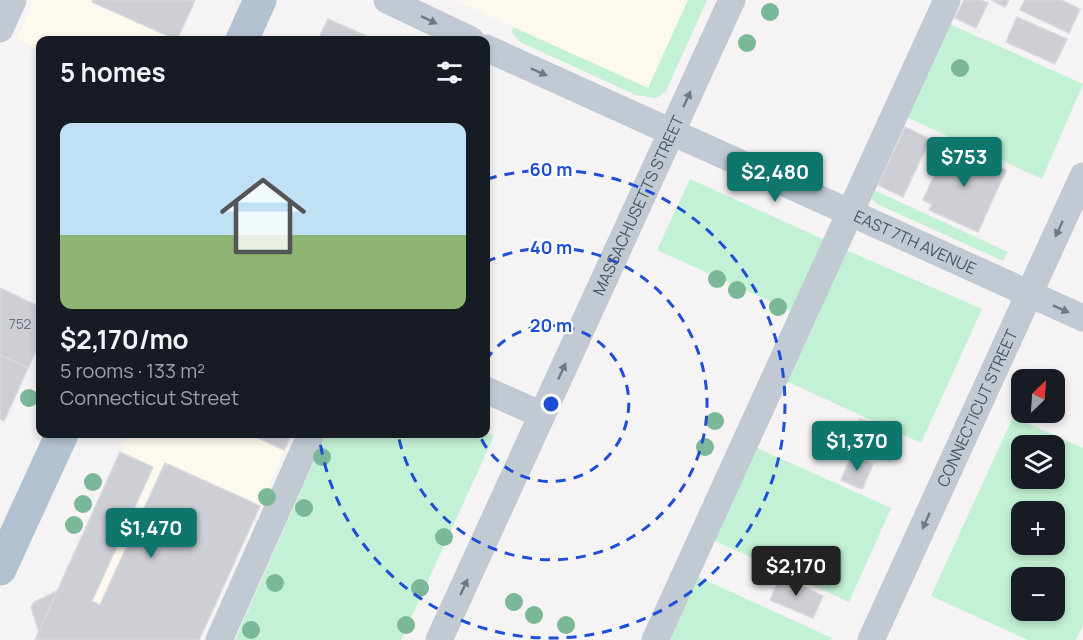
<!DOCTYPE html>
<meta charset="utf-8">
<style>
body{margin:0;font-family:Manrope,sans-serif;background:#242831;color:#f1f3f6;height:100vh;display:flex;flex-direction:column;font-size:22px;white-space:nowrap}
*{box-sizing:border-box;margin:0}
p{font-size:20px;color:#9ea1a6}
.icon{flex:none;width:33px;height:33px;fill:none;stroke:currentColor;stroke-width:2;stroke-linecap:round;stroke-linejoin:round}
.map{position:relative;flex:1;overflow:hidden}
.drawer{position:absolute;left:36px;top:36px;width:454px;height:402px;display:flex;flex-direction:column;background:#171b24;border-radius:12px;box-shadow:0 3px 9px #0003}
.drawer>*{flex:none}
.needle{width:39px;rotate:25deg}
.fabs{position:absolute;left:1011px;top:369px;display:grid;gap:12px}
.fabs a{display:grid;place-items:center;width:54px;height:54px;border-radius:12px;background:#171b24;box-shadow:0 3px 9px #0003;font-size:30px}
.price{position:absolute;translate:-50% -51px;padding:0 14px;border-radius:6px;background:#0f766e;color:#fff;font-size:20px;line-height:39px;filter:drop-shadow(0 2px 3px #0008)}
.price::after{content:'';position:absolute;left:50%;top:36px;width:18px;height:14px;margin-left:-9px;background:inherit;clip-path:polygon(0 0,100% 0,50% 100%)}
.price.current{background:#222;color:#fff}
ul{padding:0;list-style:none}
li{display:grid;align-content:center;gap:12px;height:318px;padding:0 24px}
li+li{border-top:2px solid #363941}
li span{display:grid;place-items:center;height:186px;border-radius:12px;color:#555}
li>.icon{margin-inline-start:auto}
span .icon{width:108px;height:108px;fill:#fffc;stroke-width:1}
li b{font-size:26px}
h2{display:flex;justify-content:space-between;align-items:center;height:72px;padding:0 24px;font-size:26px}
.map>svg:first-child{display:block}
.commercial{fill:#fdf9ef}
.green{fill:#c3f1d5;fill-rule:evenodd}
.building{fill:#cdcfd5;stroke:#d7d9de;stroke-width:1.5}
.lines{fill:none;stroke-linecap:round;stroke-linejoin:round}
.minor{stroke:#c1cad2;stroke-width:27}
.major{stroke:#b3c2d1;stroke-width:33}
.tree{fill:#7bb799}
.oneway{fill:#6e7983}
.ring{fill:none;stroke:#1d4ed8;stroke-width:3;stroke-dasharray:10 8}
.labels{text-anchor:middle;stroke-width:4.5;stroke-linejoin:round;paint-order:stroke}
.number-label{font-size:14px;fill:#6b747e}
.street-label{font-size:16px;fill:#4a5661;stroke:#fff}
.centre{fill:#1d4ed8;stroke:#fff;stroke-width:3}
.ring-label{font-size:18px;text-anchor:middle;font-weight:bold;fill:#1d4ed8;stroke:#fff;stroke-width:4.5;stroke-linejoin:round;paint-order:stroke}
</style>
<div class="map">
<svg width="1083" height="640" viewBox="0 0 1083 640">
<rect width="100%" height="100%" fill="#f5f3f3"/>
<g class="commercial">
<polygon points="34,0 195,0 177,40 40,40 40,50 16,39"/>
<polygon points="454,0 688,0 648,88"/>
<polygon points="129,434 292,434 199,640 35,640"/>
</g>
<g class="green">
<polygon points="688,0 707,0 666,91 657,98 636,95 520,42 512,32 513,27 648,88"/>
<polygon points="947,23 1083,84 1042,179 906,117"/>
<polygon points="690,179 827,241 794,312 657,250"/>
<polygon points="874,190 1008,252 1003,261 877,204 872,199"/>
<polygon points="846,250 982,309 921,443 786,381"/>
<path d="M1013,417L1083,448V625L1076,640H1028L931,596ZM1022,446H1054V478H1022ZM1022,512H1054V544H1022ZM1022,578H1054V610H1022Z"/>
<polygon points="486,432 494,436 401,640 235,640 326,434"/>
<polygon points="755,447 891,508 849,602 713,540"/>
<polygon points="696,576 832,638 831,640 667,640"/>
</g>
<g class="building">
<polygon points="93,0 195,0 177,40 92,2"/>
<polygon points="964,0 981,0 988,3 976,28 955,18"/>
<polygon points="991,0 1009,0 1005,7"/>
<polygon points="1025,0 1061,0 1080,9 1069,33 1020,10"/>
<polygon points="1017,17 1067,39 1055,64 1006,42"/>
<polygon points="328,19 375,40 318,40"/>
<polygon points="905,127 930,139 903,197 878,185"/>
<polygon points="958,148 1006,170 978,232 929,210 932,204 923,200 947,149 955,153"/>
<polygon points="0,288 40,307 40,342 28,368 0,355"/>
<polygon points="0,355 28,368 4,421 0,419"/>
<polygon points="860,419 901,437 890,461 849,442"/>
<polygon points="249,434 292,434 284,450"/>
<polygon points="120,452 153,467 92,601 100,605 165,463 260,506 199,640 35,640"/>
<polygon points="852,454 873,464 862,489 841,480"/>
<polygon points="781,576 823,596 813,618 770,600"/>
<polygon points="57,591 44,621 39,632 31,607 34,602"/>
</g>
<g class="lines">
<g class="minor">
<polyline points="387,0 471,40"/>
<polyline points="0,29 13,0"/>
<path id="s1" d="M486,48L1083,318"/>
<polyline points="486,390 542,415"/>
<polyline points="219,640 311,434"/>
<path id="s2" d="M439,640L732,0"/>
<polyline points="655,640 947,0"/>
<path id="s3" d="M871,640L1083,176"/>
</g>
<g class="major">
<polyline points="242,40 260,0"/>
<polyline points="0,569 62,434"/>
</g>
</g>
<g class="tree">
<circle cx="770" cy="12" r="9"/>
<circle cx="747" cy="43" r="9"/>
<circle cx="960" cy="68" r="9"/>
<circle cx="717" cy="279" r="9"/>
<circle cx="737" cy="290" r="9"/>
<circle cx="778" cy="307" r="9"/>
<circle cx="29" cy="398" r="9"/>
<circle cx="715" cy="421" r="9"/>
<circle cx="705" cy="447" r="9"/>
<circle cx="322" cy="457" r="9"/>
<circle cx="93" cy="482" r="9"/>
<circle cx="267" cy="497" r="9"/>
<circle cx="83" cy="504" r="9"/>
<circle cx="304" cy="508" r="9"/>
<circle cx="74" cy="525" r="9"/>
<circle cx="444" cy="537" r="9"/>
<circle cx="275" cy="583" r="9"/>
<circle cx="420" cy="588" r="9"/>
<circle cx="514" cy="602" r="9"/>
<circle cx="534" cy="615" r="9"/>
<circle cx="406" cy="625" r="9"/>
<circle cx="566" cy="625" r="9"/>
<circle cx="251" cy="630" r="9"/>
</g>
<defs><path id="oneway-solid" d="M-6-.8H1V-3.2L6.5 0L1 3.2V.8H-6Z" transform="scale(1.5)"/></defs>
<g class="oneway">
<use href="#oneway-solid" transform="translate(429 20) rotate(26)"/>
<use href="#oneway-solid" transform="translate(539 72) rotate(24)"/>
<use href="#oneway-solid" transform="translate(687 99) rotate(-65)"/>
<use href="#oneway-solid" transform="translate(1059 229) rotate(115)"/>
<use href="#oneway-solid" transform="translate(1061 309) rotate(24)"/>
<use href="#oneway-solid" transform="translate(562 371) rotate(-65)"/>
<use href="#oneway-solid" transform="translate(926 521) rotate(114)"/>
<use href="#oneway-solid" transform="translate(464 587) rotate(-65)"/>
</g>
<g class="ring">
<path d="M486 360A78 78 0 1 1 479 434"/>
<path d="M486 262A156 156 0 1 1 398 434"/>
<path d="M487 179A234 234 0 1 1 319 435"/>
</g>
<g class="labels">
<g class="number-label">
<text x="20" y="329">752</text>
</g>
<g class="street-label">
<text dy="6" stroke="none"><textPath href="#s2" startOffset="478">MASSACHUSETTS STREET</textPath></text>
<text dy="6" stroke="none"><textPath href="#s1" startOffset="471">EAST 7TH AVENUE</textPath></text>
<text dy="6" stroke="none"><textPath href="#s3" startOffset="255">CONNECTICUT STREET</textPath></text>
</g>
</g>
<circle cx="551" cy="404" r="9" class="centre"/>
<g class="ring-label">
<text x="551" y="176">60 m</text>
<text x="551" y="254">40 m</text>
<text x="551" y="332">20 m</text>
</g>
</svg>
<div class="fabs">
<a><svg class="needle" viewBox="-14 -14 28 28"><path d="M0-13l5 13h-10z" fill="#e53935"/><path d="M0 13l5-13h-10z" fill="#9ea1a6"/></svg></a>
<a><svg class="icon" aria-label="layers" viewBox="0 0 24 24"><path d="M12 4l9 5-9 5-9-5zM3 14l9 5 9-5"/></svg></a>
<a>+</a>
<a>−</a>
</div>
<b class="price" style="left:964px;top:188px">$753</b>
<b class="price" style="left:775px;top:203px">$2,480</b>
<b class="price" style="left:857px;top:472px">$1,370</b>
<b class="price" style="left:151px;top:559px">$1,470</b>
<b class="price current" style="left:796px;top:597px">$2,170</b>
<section class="drawer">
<h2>5 homes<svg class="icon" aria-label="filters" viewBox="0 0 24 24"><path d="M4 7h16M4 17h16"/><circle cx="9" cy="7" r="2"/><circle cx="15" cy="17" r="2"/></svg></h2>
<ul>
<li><span style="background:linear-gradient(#bfe0f5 60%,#8fb573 0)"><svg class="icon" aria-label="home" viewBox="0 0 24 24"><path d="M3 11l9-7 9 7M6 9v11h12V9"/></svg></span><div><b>$2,170/mo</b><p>5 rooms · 133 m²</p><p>Connecticut Street</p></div></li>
</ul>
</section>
</div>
